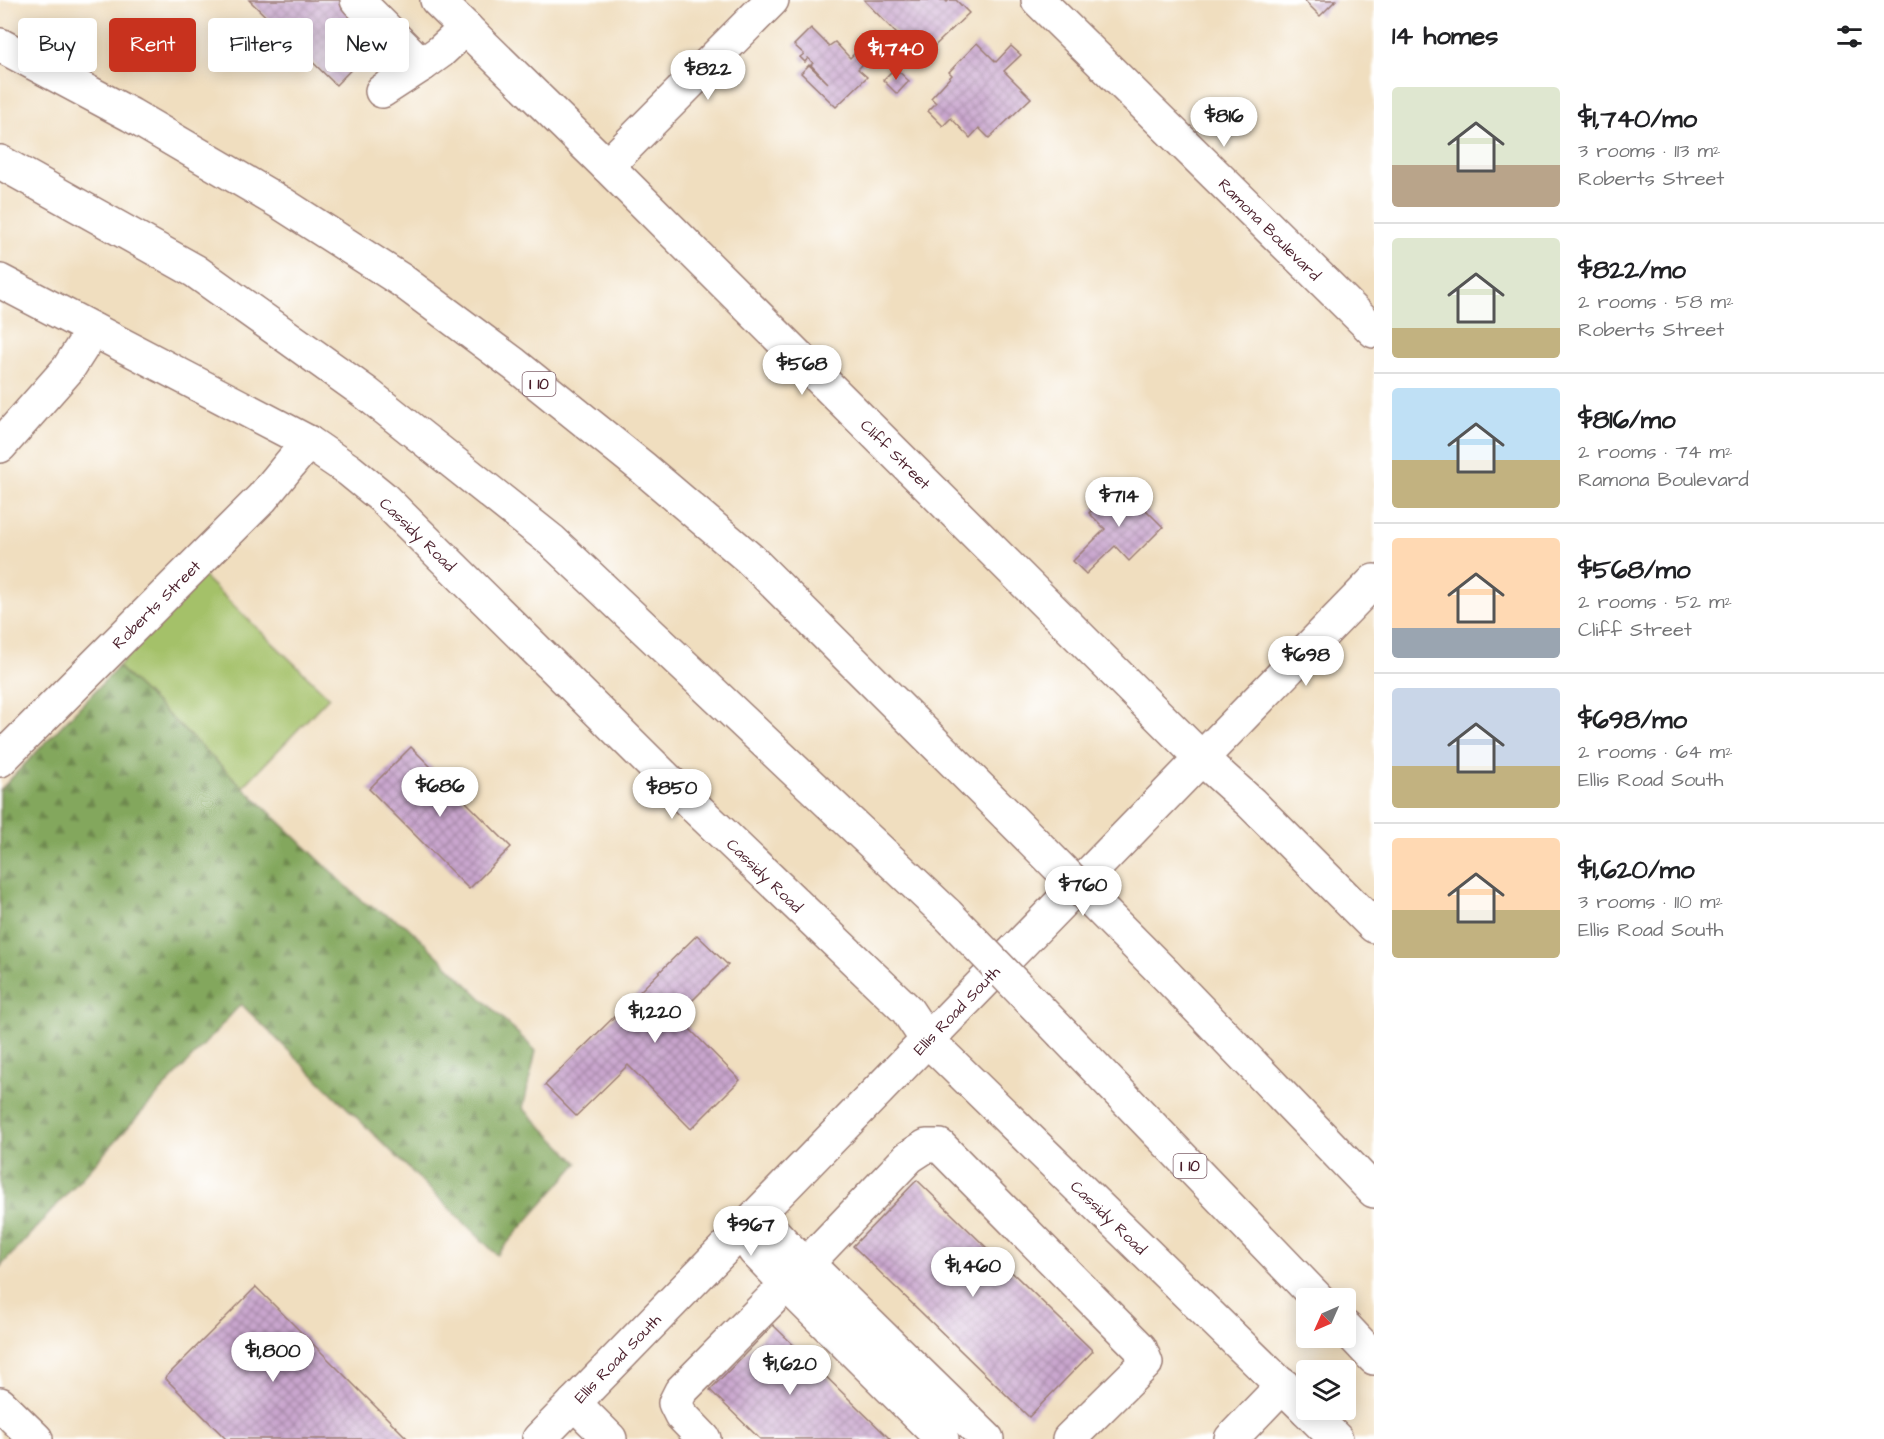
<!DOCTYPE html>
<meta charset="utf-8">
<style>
body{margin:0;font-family:"Architects Daughter",sans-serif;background:#f2f2f2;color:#202124;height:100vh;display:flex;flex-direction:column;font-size:22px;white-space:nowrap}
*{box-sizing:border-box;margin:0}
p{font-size:20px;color:#757577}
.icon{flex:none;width:33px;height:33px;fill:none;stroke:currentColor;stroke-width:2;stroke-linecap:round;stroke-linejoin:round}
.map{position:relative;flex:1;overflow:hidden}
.drawer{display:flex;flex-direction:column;background:#fff;width:510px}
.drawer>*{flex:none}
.guide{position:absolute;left:18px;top:18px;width:570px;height:54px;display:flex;gap:12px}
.needle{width:39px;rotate:225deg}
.tools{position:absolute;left:1296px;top:1288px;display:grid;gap:12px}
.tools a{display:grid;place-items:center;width:60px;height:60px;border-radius:6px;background:#fff;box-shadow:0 3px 15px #0003;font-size:30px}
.price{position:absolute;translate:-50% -51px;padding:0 14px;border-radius:21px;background:#fff;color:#222;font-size:20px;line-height:39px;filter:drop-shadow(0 2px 3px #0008)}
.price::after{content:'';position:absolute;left:50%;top:36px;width:18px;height:14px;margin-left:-9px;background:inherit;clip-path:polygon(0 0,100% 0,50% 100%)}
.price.current{background:#c8321e;color:#fff}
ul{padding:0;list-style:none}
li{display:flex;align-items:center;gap:18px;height:150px;padding:0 18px}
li+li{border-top:2px solid #e0e0e0}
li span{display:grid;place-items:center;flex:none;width:168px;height:120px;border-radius:6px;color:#555}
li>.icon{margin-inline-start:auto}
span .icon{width:72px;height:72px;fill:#fffc;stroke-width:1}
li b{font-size:26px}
h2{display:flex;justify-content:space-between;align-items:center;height:72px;padding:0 18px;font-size:26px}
.pill{padding:0 21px;border-radius:6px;background:#fff;box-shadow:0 3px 15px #0003;font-size:21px;line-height:54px}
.pill.current{background:#c8321e;color:#fff}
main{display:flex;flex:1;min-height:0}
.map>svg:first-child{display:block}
.grass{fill:#a4c169;stroke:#77704a;stroke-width:1.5}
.forest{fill:url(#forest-firs);stroke:#666344;stroke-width:1.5}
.building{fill:url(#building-cross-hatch)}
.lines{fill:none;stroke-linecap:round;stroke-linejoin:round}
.minor-casing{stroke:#9d7e75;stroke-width:36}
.highway-casing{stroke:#9d7e75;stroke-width:36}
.minor{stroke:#fff;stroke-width:33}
.highway{stroke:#fff;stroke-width:33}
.highway-bridge-casing{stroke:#9d7e75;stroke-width:36;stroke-linecap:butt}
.highway-bridge{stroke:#fff;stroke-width:33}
.labels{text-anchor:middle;stroke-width:6;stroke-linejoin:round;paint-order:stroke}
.shield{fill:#fff;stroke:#80626b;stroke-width:1.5}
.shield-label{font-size:15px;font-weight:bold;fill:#4a1f2b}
.street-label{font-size:16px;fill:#4a1f2b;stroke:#fff}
</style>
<main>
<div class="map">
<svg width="1374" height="1439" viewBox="0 0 1374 1439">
<defs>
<pattern id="forest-firs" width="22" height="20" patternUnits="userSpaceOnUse" patternTransform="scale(1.5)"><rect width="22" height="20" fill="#83a75d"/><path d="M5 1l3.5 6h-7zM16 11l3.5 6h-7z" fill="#6d874d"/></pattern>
<pattern id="building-cross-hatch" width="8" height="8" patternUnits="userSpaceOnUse" patternTransform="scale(1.5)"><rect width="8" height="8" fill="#c9a6ce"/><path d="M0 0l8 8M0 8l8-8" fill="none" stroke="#a587a7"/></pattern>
</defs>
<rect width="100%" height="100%" fill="#fff"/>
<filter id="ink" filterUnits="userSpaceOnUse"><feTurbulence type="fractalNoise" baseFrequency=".0167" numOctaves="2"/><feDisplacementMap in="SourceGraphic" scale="12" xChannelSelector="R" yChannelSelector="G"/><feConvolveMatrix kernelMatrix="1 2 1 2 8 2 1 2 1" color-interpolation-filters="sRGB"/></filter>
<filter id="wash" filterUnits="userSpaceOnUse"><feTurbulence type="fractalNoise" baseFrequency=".008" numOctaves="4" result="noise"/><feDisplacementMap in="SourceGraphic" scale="24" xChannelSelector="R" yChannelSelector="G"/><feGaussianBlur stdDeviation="1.35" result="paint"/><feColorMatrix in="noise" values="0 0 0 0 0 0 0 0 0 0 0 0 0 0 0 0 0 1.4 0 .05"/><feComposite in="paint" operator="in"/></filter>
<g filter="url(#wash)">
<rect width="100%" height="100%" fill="#f0debf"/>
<polygon class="grass" points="201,574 329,697 243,787 118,667"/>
<polygon class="forest" points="118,667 363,902 406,925 536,1051 523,1108 578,1163 497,1255 241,1004 0,1267 0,790"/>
<g id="blocks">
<g class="building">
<polygon points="249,0 346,0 383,37 336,85"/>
<polygon points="864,0 945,0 947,2 949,0 956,0 969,13 921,59"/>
<polygon points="1304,0 1336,0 1320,16"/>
<polygon points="811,28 829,46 835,42 850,58 856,52 866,61 858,69 867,77 836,107 801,73 809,65 828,83 811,65 813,63 808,58 805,62 800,57 804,54 794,45"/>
<polygon points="977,43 996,62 1011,46 1021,55 1004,71 1031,98 989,138 979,128 970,138 951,118 943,126 928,111 936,103 931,98 952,75 949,72"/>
<polygon points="895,68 909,81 897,94 883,80"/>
<polygon points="1119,483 1163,527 1129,561 1115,546 1086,574 1073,561 1105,529 1089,513"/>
<polygon points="411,747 511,847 469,889 369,789"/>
<polygon points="697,935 728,965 677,1016 740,1080 691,1129 628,1065 576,1116 545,1085"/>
<polygon points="917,1180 1093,1351 1029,1417 853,1246"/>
<polygon points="256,1287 408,1439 226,1439 165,1378"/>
<polygon points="773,1325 890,1439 760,1439 710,1390"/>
</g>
</g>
</g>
<g filter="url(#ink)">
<use href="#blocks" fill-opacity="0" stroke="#9d7e75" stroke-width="1.5"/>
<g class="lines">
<defs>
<g id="minor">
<polyline points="357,0 422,65 440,52 466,28"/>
<polyline points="437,0 607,166 1201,758 1251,803 1374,926"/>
<polyline points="1038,0 1374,331"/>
<polyline points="382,91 422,65"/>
<polyline points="607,166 772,0"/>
<polyline points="0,281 308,442 349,470 382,497 697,809 907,1010 927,1040 946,1058 1306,1409"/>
<polyline points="0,446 68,369 93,330"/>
<polyline points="0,760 262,498 308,442"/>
<polygon points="746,1225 772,1231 797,1257 796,1275 778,1275 754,1250"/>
<polyline points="796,1275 818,1274 987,1439"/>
<polyline points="796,1275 798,1296 942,1439"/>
<polyline points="574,1403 610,1439"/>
<polyline points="0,1404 36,1439"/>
<polyline points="1307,1410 1336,1439"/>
<polyline points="539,1439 1374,581"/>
<polyline points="704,1439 681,1415 675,1403 681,1391 796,1275 909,1157 926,1146 940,1146 1140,1348 1146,1363 1069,1439"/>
<polyline points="1231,1439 1283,1385"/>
</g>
<g id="highway">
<polyline points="0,45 131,115 281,203 401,280 514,364 642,467 750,559 1007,815"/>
<polyline points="0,162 195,271 366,393 552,541 947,914"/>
<polyline points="1165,974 1374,1191"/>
<polyline points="1063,1034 1318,1299"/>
<polyline points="1346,1328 1374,1358"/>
</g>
</defs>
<use href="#minor" class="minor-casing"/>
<use href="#highway" class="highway-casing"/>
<use href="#minor" class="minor"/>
<use href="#highway" class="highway"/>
<defs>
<g id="highway-bridge">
<polyline points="1007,815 1165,974"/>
<polyline points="947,914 1063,1034"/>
</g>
</defs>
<use href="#highway-bridge" class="highway-bridge-casing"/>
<use href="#highway-bridge" class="highway-bridge"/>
</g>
</g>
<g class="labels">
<g class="shield">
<rect x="522.5" y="372" width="33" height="24" rx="4.5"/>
<rect x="1173.5" y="1154" width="33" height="24" rx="4.5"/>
</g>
<g class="shield-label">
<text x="539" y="389">I 10</text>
<text x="1190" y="1171">I 10</text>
</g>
<g class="street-label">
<text transform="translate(1270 229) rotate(45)" y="6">Ramona Boulevard</text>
<text transform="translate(896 454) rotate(45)" y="6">Cliff Street</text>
<text transform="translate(418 534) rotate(44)" y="6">Cassidy Road</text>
<text transform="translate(156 604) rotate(-45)" y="6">Roberts Street</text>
<text transform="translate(765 875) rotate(44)" y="6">Cassidy Road</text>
<text transform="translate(956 1010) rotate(-46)" y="6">Ellis Road South</text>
<text transform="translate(1109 1217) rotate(44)" y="6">Cassidy Road</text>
<text transform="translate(617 1358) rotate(-46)" y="6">Ellis Road South</text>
</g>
</g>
</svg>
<div class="tools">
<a><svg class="needle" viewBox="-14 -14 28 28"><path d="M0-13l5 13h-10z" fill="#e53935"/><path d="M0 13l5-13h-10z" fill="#757577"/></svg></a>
<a><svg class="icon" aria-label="layers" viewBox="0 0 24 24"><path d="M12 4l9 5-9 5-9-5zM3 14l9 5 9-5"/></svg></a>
</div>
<b class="price current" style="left:896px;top:81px">$1,740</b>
<b class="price" style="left:708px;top:101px">$822</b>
<b class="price" style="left:1224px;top:148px">$816</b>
<b class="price" style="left:802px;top:396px">$568</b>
<b class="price" style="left:1119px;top:528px">$714</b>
<b class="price" style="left:1306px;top:687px">$698</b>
<b class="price" style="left:440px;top:818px">$686</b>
<b class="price" style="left:672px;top:820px">$850</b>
<b class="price" style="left:1083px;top:917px">$760</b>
<b class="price" style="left:655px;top:1044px">$1,220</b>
<b class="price" style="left:751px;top:1257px">$967</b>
<b class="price" style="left:973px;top:1298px">$1,460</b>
<b class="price" style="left:273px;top:1383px">$1,800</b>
<b class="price" style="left:790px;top:1396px">$1,620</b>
<div class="guide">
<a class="pill">Buy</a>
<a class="pill current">Rent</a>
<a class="pill">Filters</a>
<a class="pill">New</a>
</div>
</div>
<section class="drawer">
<h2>14 homes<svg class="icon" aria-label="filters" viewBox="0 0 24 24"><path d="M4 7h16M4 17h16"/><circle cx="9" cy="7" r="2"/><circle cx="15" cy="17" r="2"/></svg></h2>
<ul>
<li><span style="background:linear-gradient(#dfe7d0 65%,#b9a48a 0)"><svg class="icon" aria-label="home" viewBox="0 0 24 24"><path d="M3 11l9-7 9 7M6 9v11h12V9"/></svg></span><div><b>$1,740/mo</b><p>3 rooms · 113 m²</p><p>Roberts Street</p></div></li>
<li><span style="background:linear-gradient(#dfe7d0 75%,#c2b280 0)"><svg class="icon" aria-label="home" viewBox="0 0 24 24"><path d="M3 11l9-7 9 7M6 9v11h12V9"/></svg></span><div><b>$822/mo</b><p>2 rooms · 58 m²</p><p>Roberts Street</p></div></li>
<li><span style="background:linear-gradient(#bfe0f5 60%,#c2b280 0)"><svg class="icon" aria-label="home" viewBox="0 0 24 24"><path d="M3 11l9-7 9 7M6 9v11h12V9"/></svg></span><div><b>$816/mo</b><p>2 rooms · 74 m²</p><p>Ramona Boulevard</p></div></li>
<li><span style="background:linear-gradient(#ffd9b3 75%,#9aa5b1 0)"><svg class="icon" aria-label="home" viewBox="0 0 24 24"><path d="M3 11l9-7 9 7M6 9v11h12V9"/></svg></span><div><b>$568/mo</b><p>2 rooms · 52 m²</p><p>Cliff Street</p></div></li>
<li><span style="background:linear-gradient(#c9d6e8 65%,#c2b280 0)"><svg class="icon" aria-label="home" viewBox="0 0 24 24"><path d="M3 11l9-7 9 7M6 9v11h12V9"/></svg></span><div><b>$698/mo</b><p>2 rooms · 64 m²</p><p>Ellis Road South</p></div></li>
<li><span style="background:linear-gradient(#ffd9b3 60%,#c2b280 0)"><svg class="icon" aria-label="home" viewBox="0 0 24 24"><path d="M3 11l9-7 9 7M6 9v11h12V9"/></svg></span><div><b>$1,620/mo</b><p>3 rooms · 110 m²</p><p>Ellis Road South</p></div></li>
</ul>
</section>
</main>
